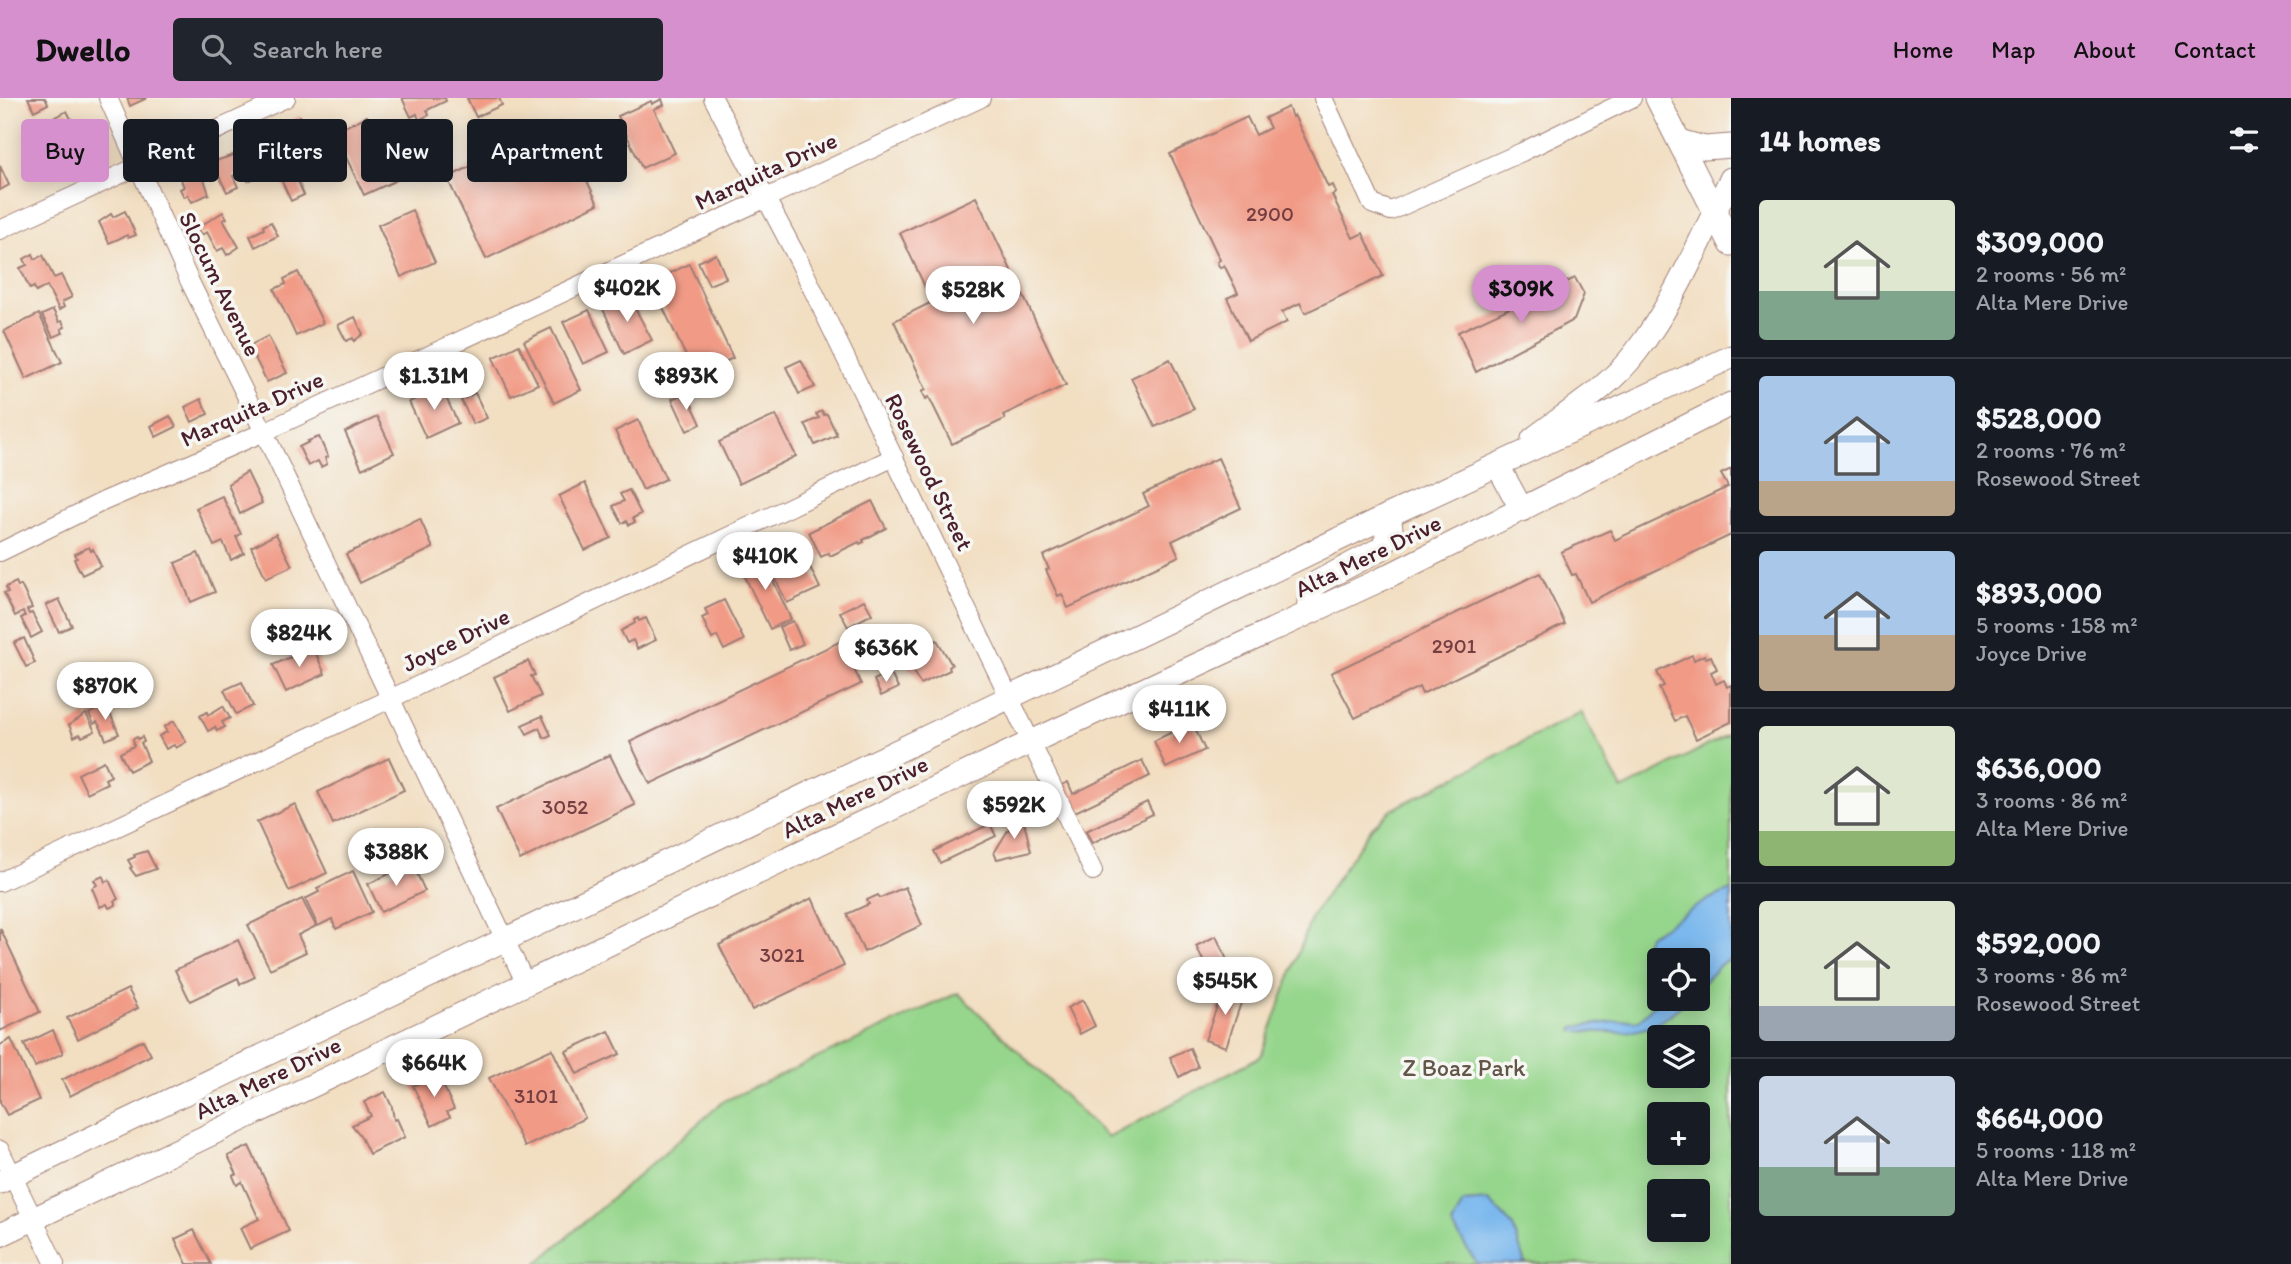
<!DOCTYPE html>
<meta charset="utf-8">
<style>
body{margin:0;font-family:Itim,sans-serif;background:#20242c;color:#f1f3f6;height:100vh;display:flex;flex-direction:column;font-size:26px;white-space:nowrap}
*{box-sizing:border-box;margin:0}
p{font-size:23px;color:#9ea1a6}
.icon{flex:none;width:38px;height:38px;fill:none;stroke:currentColor;stroke-width:2;stroke-linecap:round;stroke-linejoin:round}
.map{position:relative;flex:1;overflow:hidden}
.sheet{display:flex;flex-direction:column;background:#171b24;width:560px}
.sheet>*{flex:none}
.guide{position:absolute;left:21px;top:21px;width:665px;height:63px;display:flex;gap:14px}
.fabs{position:absolute;left:1647px;top:850px;display:grid;gap:14px}
.fabs a{display:grid;place-items:center;width:63px;height:63px;border-radius:7px;background:#171b24;box-shadow:0 4px 18px #0003;font-size:35px}
.price{position:absolute;translate:-50% -60px;padding:0 16px;border-radius:24px;background:#fff;color:#222;font-size:23px;line-height:46px;filter:drop-shadow(0 2px 4px #0008)}
.price::after{content:'';position:absolute;left:50%;top:42px;width:21px;height:16px;margin-left:-10px;background:inherit;clip-path:polygon(0 0,100% 0,50% 100%)}
.price.current{background:#d690ce;color:#111}
ul{padding:0;list-style:none}
li{display:flex;align-items:center;gap:21px;height:175px;padding:0 28px}
li+li{border-top:2px solid #363941}
li span{display:grid;place-items:center;flex:none;width:196px;height:140px;border-radius:7px;color:#555}
li>.icon{margin-inline-start:auto}
span .icon{width:84px;height:84px;fill:#fffc;stroke-width:1}
li b{font-size:30px}
h2{display:flex;justify-content:space-between;align-items:center;height:84px;padding:0 28px;font-size:30px}
.tag{padding:0 24px;border-radius:7px;background:#171b24;box-shadow:0 4px 18px #0003;font-size:24px;line-height:63px}
.tag.current{background:#d690ce;color:#111}
header{display:flex;align-items:center;gap:42px;box-sizing:border-box;height:98px;padding:0 35px;background:#d690ce;color:#111}
header strong{font-size:33px}
nav{display:flex;gap:38px;margin-inline-start:auto;font-size:24px}
.search{width:490px;height:63px;background:#20242c;display:flex;align-items:center;gap:18px;box-sizing:border-box;padding:0 24px;border-radius:7px;color:#9ea1a6;font-size:26px}
main{display:flex;flex:1;min-height:0}
.map>svg:first-child{display:block}
.green{fill:#96d68c;stroke:#707a5c;stroke-width:2;fill-rule:evenodd}
.water{fill:#7ab8ed;stroke:#626c8c;stroke-width:2}
.building{fill:#f19b87}
.lines{fill:none;stroke-linecap:round;stroke-linejoin:round}
.minor-casing{stroke:#9e7e76;stroke-width:20}
.major-casing{stroke:#9e7e76;stroke-width:25}
.minor{stroke:#fff;stroke-width:18}
.major{stroke:#fff;stroke-width:23}
.labels{text-anchor:middle;stroke-width:7;stroke-linejoin:round;paint-order:stroke}
.number-label{font-size:21px;fill:#743e42}
.street-label{font-size:24px;fill:#4a1f2b;stroke:#f6f6f2}
.park-label{font-size:24px;fill:#615648;stroke:#f6f6f2}
</style>
<header>
<strong>Dwello</strong>
<div class="search"><svg class="icon" aria-label="search" viewBox="0 0 24 24"><circle cx="10" cy="10" r="6"/><path d="M15 15l6 6"/></svg>Search here</div>
<nav><a>Home</a><a>Map</a><a>About</a><a>Contact</a></nav>
</header>
<main>
<div class="map">
<svg width="1731" height="1166" viewBox="0 0 1731 1166">
<rect width="100%" height="100%" fill="#f6f6f2"/>
<filter id="ink" filterUnits="userSpaceOnUse"><feTurbulence type="fractalNoise" baseFrequency=".0143" numOctaves="2"/><feDisplacementMap in="SourceGraphic" scale="14" xChannelSelector="R" yChannelSelector="G"/><feConvolveMatrix kernelMatrix="1 2 1 2 8 2 1 2 1" color-interpolation-filters="sRGB"/></filter>
<filter id="wash" filterUnits="userSpaceOnUse"><feTurbulence type="fractalNoise" baseFrequency=".00686" numOctaves="4" result="noise"/><feDisplacementMap in="SourceGraphic" scale="28" xChannelSelector="R" yChannelSelector="G"/><feGaussianBlur stdDeviation="1.57" result="paint"/><feColorMatrix in="noise" values="0 0 0 0 0 0 0 0 0 0 0 0 0 0 0 0 0 1.4 0 .05"/><feComposite in="paint" operator="in"/></filter>
<g filter="url(#wash)">
<rect width="100%" height="100%" fill="#f2dec1"/>
<path class="green" d="M1581,614L1622,692L1731,635V1166H536L724,1003L958,895L1108,1040L1261,958L1312,818L1372,729L1393,711ZM1659,863H1698V901H1659ZM1659,940H1698V978H1659ZM1659,1017H1698V1055H1659ZM1659,1094H1698V1132H1659Z"/>
<g class="water">
<path d="M1731,792V861L1722,865L1698,890V863H1659V879C1647,864 1637,853 1650,837L1709,801Z"/>
<path d="M1659,901H1687C1649,942 1624,934 1573,933L1574,929L1628,922L1639,923Z"/>
<polygon points="1489,1103 1513,1128 1525,1166 1477,1166 1452,1127 1463,1105"/>
</g>
<g id="blocks">
<g class="building">
<polygon points="28,0 45,0 48,6 34,13"/>
<polygon points="127,0 147,0 130,8"/>
<polygon points="402,0 445,0 446,3 427,12 429,17 419,22 417,16 411,19"/>
<polygon points="467,0 499,0 502,7 476,19"/>
<polygon points="662,1 664,7 654,11 675,55 642,70 618,18 651,3 652,6"/>
<polygon points="1288,9 1292,19 1294,17 1328,89 1333,87 1336,95 1332,97 1353,140 1363,135 1383,178 1305,215 1300,205 1282,214 1287,224 1248,243 1227,200 1238,195 1224,167 1220,170 1217,164 1220,162 1170,56 1247,19 1256,37 1270,30 1265,20"/>
<polygon points="67,13 77,33 56,43 47,23"/>
<polygon points="300,18 315,51 300,58 286,29 286,25"/>
<polygon points="367,18 374,34 377,33 392,65 390,66 397,82 364,97 334,34"/>
<polygon points="560,25 564,33 572,28 579,43 570,47 598,106 486,161 447,80"/>
<polygon points="268,33 278,53 251,66 242,47"/>
<polygon points="243,54 255,80 248,83 243,73 233,78 238,89 227,94 212,64"/>
<polygon points="289,63 304,97 291,103 275,69"/>
<polygon points="0,68 9,87 0,92"/>
<polygon points="198,73 199,76 202,75 209,96 192,104 188,97 184,99 180,91 184,89 181,82"/>
<polygon points="976,99 1066,287 1003,317 1005,321 952,346 929,299 926,301 922,293 926,291 894,223 932,204 900,135"/>
<polygon points="412,112 435,164 401,179 378,127"/>
<polygon points="125,113 136,137 128,140 127,137 109,145 99,124 111,116 113,119"/>
<polygon points="223,114 227,120 223,122 239,149 227,157 223,150 217,153 207,134 201,137 197,130"/>
<polygon points="271,124 278,138 255,149 250,138 264,131 263,128"/>
<polygon points="33,156 35,161 43,157 54,180 61,177 72,199 62,204 64,209 59,212 47,188 36,194 34,189 30,191 20,170 27,167 24,161"/>
<polygon points="716,156 726,180 709,187 698,164"/>
<polygon points="689,166 733,260 695,278 689,272 692,271 651,184"/>
<polygon points="298,174 323,225 296,238 274,191 286,186 284,181"/>
<polygon points="1575,180 1584,196 1574,222 1476,274 1458,234"/>
<polygon points="628,197 652,242 624,256 602,209"/>
<polygon points="53,212 59,224 62,223 65,229 61,231 63,235 53,239 42,217"/>
<polygon points="589,212 609,254 583,266 563,224"/>
<polygon points="39,216 62,264 26,281 4,233"/>
<polygon points="355,219 363,236 354,243 353,240 346,243 338,227"/>
<polygon points="551,230 581,292 554,305 524,243"/>
<polygon points="268,238 287,275 267,284 249,248"/>
<polygon points="519,247 538,286 511,298 493,260"/>
<polygon points="1170,261 1194,311 1155,329 1131,280"/>
<polygon points="801,262 815,289 799,296 786,269"/>
<polygon points="473,264 480,278 472,283 475,290 460,297 451,276 458,273 456,270 461,268 462,270"/>
<polygon points="441,289 458,325 426,340 409,304"/>
<polygon points="686,294 701,326 687,333 672,301"/>
<polygon points="475,295 487,320 473,326 461,302"/>
<polygon points="201,301 208,316 192,324 185,309"/>
<polygon points="822,313 824,317 827,316 837,337 815,347 805,326 819,320 816,316"/>
<polygon points="776,317 796,358 739,386 719,344"/>
<polygon points="170,318 176,329 156,339 151,328"/>
<polygon points="377,319 394,355 362,371 345,334"/>
<polygon points="638,322 666,381 643,392 615,333"/>
<polygon points="319,339 328,359 325,360 327,366 321,369 318,363 308,368 299,349 309,344 308,343"/>
<polygon points="1218,360 1241,410 1172,443 1179,458 1068,510 1062,496 1058,498 1046,472 1049,471 1043,458 1149,408 1143,396"/>
<polygon points="1731,371 1731,437 1589,504 1576,476 1572,477 1561,454 1610,432 1615,442 1728,389 1721,376"/>
<polygon points="247,374 262,405 240,416 228,386"/>
<polygon points="585,385 611,440 585,452 559,398"/>
<polygon points="629,392 641,416 633,420 635,424 629,427 627,423 622,425 613,408 624,403 620,396"/>
<polygon points="222,398 241,436 236,439 244,455 231,462 223,444 214,448 196,410"/>
<polygon points="872,403 886,430 863,442 864,444 860,446 859,444 830,458 829,455 821,459 809,434"/>
<polygon points="420,421 433,450 360,485 346,456"/>
<polygon points="276,436 292,468 266,480 251,449"/>
<polygon points="89,449 91,453 93,451 101,468 82,477 74,461 77,460 75,456"/>
<polygon points="801,450 820,490 787,505 768,466"/>
<polygon points="198,455 215,494 191,504 175,465"/>
<polygon points="761,457 791,521 770,531 739,466"/>
<polygon points="1540,475 1565,526 1422,596 1419,589 1355,620 1331,575"/>
<polygon points="16,484 18,488 21,487 32,510 27,512 29,516 32,515 42,534 31,540 21,520 25,518 23,514 15,518 4,495 8,494 6,489"/>
<polygon points="59,501 72,528 59,534 46,507"/>
<polygon points="724,502 744,542 724,552 717,538 712,541 702,520 708,517 705,511"/>
<polygon points="864,502 872,516 848,529 840,514"/>
<polygon points="638,520 639,523 646,520 656,542 637,551 633,542 627,545 621,533 635,525 634,522"/>
<polygon points="793,523 803,546 789,552 779,529"/>
<polygon points="24,540 35,565 26,569 14,545"/>
<polygon points="937,542 952,567 949,569 950,572 921,586 911,571 909,572 905,558"/>
<polygon points="841,543 861,586 650,686 630,644"/>
<polygon points="313,549 325,576 286,594 273,567"/>
<polygon points="1692,557 1694,562 1704,557 1706,560 1711,558 1717,571 1711,574 1716,586 1724,582 1727,589 1731,587 1731,624 1696,641 1685,618 1675,623 1659,590 1664,588 1657,574"/>
<polygon points="528,563 535,577 531,578 541,598 510,613 494,579"/>
<polygon points="890,574 898,590 881,598 874,582"/>
<polygon points="242,584 253,608 236,616 224,592"/>
<polygon points="106,606 119,636 106,642 101,630 97,624 94,626 89,616"/>
<polygon points="223,608 230,620 222,624 225,629 217,633 215,629 208,633 200,618 207,614 208,617"/>
<polygon points="86,616 95,633 82,639 80,636 74,639 69,627"/>
<polygon points="542,618 551,637 544,640 539,630 527,636 522,627"/>
<polygon points="174,623 186,644 176,650 174,647 166,651 159,638 167,634 164,629"/>
<polygon points="1192,624 1205,652 1166,670 1154,643"/>
<polygon points="137,639 138,641 142,639 144,644 141,645 149,663 129,673 120,655 134,648 133,641"/>
<polygon points="610,657 635,707 520,762 496,711"/>
<polygon points="389,660 404,692 333,726 318,694"/>
<polygon points="1142,662 1150,678 1073,715 1060,688 1068,684 1073,696"/>
<polygon points="104,663 111,678 105,681 107,685 87,695 78,676"/>
<polygon points="1147,704 1153,716 1092,745 1086,733"/>
<polygon points="295,706 327,775 289,793 257,724"/>
<polygon points="1023,720 1031,753 997,761 994,755 1013,724"/>
<polygon points="990,726 996,738 940,765 934,753"/>
<polygon points="147,753 156,771 136,778 130,770 132,769 128,762 135,759 134,757"/>
<polygon points="412,765 425,793 381,814 368,786"/>
<polygon points="353,773 372,814 336,831 332,821 318,828 305,801 319,794 317,790"/>
<polygon points="103,778 105,784 109,782 118,801 114,803 116,807 109,810 107,806 100,809 92,790 97,787 94,782"/>
<polygon points="905,789 922,827 864,854 847,816 869,806 867,802 878,797 880,800"/>
<polygon points="812,800 844,868 752,912 719,847"/>
<polygon points="302,801 316,828 298,837 306,854 270,871 248,827"/>
<polygon points="0,830 40,914 0,933"/>
<polygon points="1216,838 1228,864 1208,873 1196,848"/>
<polygon points="238,842 255,879 240,886 238,880 190,903 175,872"/>
<polygon points="1224,889 1244,896 1226,949 1205,942"/>
<polygon points="128,891 138,910 78,941 67,920"/>
<polygon points="1083,902 1095,928 1080,936 1067,910"/>
<polygon points="53,932 63,955 35,969 24,946"/>
<polygon points="609,933 620,956 577,976 566,953"/>
<polygon points="11,941 39,1002 7,1017 0,1004 0,947"/>
<polygon points="143,942 151,957 70,998 62,982"/>
<polygon points="1190,950 1198,969 1179,979 1170,959"/>
<polygon points="552,951 585,1020 525,1049 489,980"/>
<polygon points="438,976 454,1011 447,1014 450,1019 432,1028 413,988"/>
<polygon points="385,994 392,1009 394,1022 397,1021 405,1039 369,1056 360,1037 352,1027 371,1018 364,1004"/>
<polygon points="249,1048 289,1133 250,1151 240,1130 259,1121 242,1084 237,1087 233,1078 237,1076 228,1058"/>
<polygon points="194,1132 211,1166 187,1166 175,1141"/>
</g>
</g>
</g>
<g filter="url(#ink)">
<use href="#blocks" fill-opacity="0" stroke="#9e7e76" stroke-width="2"/>
<g class="lines">
<defs>
<g id="minor">
<polyline points="108,0 189,182 264,334 526,886"/>
<polyline points="713,0 799,163 1093,773"/>
<polyline points="1323,0 1372,106 1391,113 1522,54 1632,0"/>
<polyline points="0,132 286,0"/>
<polyline points="0,454 102,404 264,334 981,0"/>
<polyline points="0,784 390,601 894,359"/>
<polyline points="0,1052 55,1166"/>
</g>
<g id="major">
<polyline points="1657,0 1731,146"/>
<polyline points="1679,43 1705,50 1731,48"/>
<path d="M1533,341C1568,314 1609,290 1636,254C1676,202 1701,139 1731,81"/>
<polyline points="1498,368 1522,412"/>
<polyline points="1308,515 1310,492 1318,484 1382,450 1391,431 1389,417"/>
<polyline points="0,1084 1389,417 1731,259"/>
<polyline points="0,1137 1031,644 1382,481 1731,306"/>
</g>
</defs>
<use href="#minor" class="minor-casing"/>
<use href="#major" class="major-casing"/>
<use href="#minor" class="minor"/>
<use href="#major" class="major"/>
</g>
</g>
<g class="labels">
<g class="number-label">
<text x="1270" y="123">2900</text>
<text x="1454" y="555">2901</text>
<text x="565" y="716">3052</text>
<text x="782" y="864">3021</text>
<text x="536" y="1005">3101</text>
</g>
<g class="street-label">
<text transform="translate(766 73) rotate(-25)" y="8">Marquita Drive</text>
<text transform="translate(220 186) rotate(64)" y="8">Slocum Avenue</text>
<text transform="translate(252 311) rotate(-24)" y="8">Marquita Drive</text>
<text transform="translate(929 374) rotate(64)" y="8">Rosewood Street</text>
<text transform="translate(1368 458) rotate(-26)" y="8">Alta Mere Drive</text>
<text transform="translate(456 542) rotate(-26)" y="8">Joyce Drive</text>
<text transform="translate(855 699) rotate(-26)" y="8">Alta Mere Drive</text>
<text transform="translate(268 980) rotate(-26)" y="8">Alta Mere Drive</text>
</g>
<g class="park-label">
<text x="1464" y="978">Z Boaz Park</text>
</g>
</g>
</svg>
<div class="fabs">
<a><svg class="icon" aria-label="locate" viewBox="0 0 24 24"><circle cx="12" cy="12" r="6"/><path d="M12 2v4M12 18v4M2 12h4M18 12h4"/></svg></a>
<a><svg class="icon" aria-label="layers" viewBox="0 0 24 24"><path d="M12 4l9 5-9 5-9-5zM3 14l9 5 9-5"/></svg></a>
<a>+</a>
<a>−</a>
</div>
<b class="price" style="left:627px;top:226px">$402K</b>
<b class="price current" style="left:1521px;top:227px">$309K</b>
<b class="price" style="left:973px;top:228px">$528K</b>
<b class="price" style="left:434px;top:314px">$1.31M</b>
<b class="price" style="left:686px;top:314px">$893K</b>
<b class="price" style="left:765px;top:494px">$410K</b>
<b class="price" style="left:299px;top:571px">$824K</b>
<b class="price" style="left:886px;top:586px">$636K</b>
<b class="price" style="left:105px;top:624px">$870K</b>
<b class="price" style="left:1179px;top:647px">$411K</b>
<b class="price" style="left:1014px;top:743px">$592K</b>
<b class="price" style="left:396px;top:790px">$388K</b>
<b class="price" style="left:1225px;top:919px">$545K</b>
<b class="price" style="left:434px;top:1001px">$664K</b>
<div class="guide">
<a class="tag current">Buy</a>
<a class="tag">Rent</a>
<a class="tag">Filters</a>
<a class="tag">New</a>
<a class="tag">Apartment</a>
</div>
</div>
<section class="sheet">
<h2>14 homes<svg class="icon" aria-label="filters" viewBox="0 0 24 24"><path d="M4 7h16M4 17h16"/><circle cx="9" cy="7" r="2"/><circle cx="15" cy="17" r="2"/></svg></h2>
<ul>
<li><span style="background:linear-gradient(#dfe7d0 65%,#7fa58c 0)"><svg class="icon" aria-label="home" viewBox="0 0 24 24"><path d="M3 11l9-7 9 7M6 9v11h12V9"/></svg></span><div><b>$309,000</b><p>2 rooms · 56 m²</p><p>Alta Mere Drive</p></div></li>
<li><span style="background:linear-gradient(#a9c7e8 75%,#b9a48a 0)"><svg class="icon" aria-label="home" viewBox="0 0 24 24"><path d="M3 11l9-7 9 7M6 9v11h12V9"/></svg></span><div><b>$528,000</b><p>2 rooms · 76 m²</p><p>Rosewood Street</p></div></li>
<li><span style="background:linear-gradient(#a9c7e8 60%,#b9a48a 0)"><svg class="icon" aria-label="home" viewBox="0 0 24 24"><path d="M3 11l9-7 9 7M6 9v11h12V9"/></svg></span><div><b>$893,000</b><p>5 rooms · 158 m²</p><p>Joyce Drive</p></div></li>
<li><span style="background:linear-gradient(#dfe7d0 75%,#8fb573 0)"><svg class="icon" aria-label="home" viewBox="0 0 24 24"><path d="M3 11l9-7 9 7M6 9v11h12V9"/></svg></span><div><b>$636,000</b><p>3 rooms · 86 m²</p><p>Alta Mere Drive</p></div></li>
<li><span style="background:linear-gradient(#dfe7d0 75%,#9aa5b1 0)"><svg class="icon" aria-label="home" viewBox="0 0 24 24"><path d="M3 11l9-7 9 7M6 9v11h12V9"/></svg></span><div><b>$592,000</b><p>3 rooms · 86 m²</p><p>Rosewood Street</p></div></li>
<li><span style="background:linear-gradient(#c9d6e8 65%,#7fa58c 0)"><svg class="icon" aria-label="home" viewBox="0 0 24 24"><path d="M3 11l9-7 9 7M6 9v11h12V9"/></svg></span><div><b>$664,000</b><p>5 rooms · 118 m²</p><p>Alta Mere Drive</p></div></li>
</ul>
</section>
</main>
